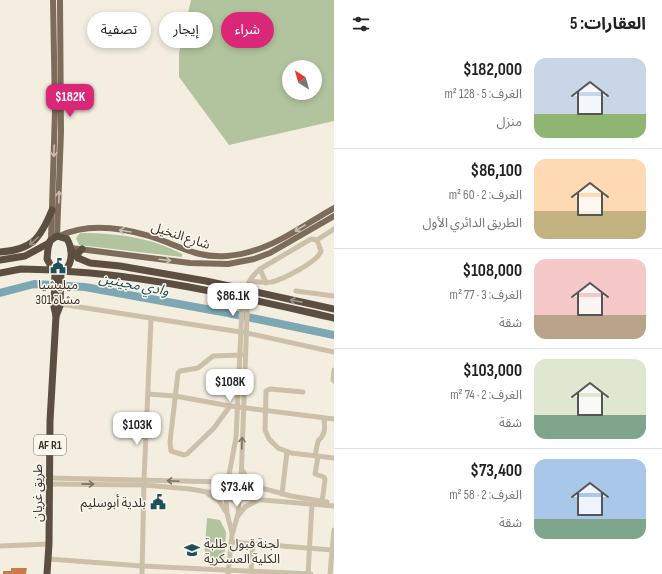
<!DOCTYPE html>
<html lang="ar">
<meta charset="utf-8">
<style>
body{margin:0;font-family:"Sofia Sans Condensed","Noto Sans Arabic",sans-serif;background:#f6f6f6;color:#222;direction:rtl;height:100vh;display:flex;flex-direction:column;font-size:15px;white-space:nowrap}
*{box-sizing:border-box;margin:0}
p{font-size:13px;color:#767676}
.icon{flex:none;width:22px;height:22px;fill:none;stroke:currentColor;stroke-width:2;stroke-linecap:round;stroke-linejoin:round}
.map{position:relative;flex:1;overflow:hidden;direction:ltr}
.drawer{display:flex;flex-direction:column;background:#fff;width:328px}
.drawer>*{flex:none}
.top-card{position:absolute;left:12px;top:12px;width:262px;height:36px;direction:rtl;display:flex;gap:8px}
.needle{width:26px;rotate:323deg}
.buttons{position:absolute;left:282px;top:60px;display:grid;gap:8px}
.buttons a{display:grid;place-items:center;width:40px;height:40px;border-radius:50%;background:#fff;box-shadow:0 2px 6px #0003;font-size:20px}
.price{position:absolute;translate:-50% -34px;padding:0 9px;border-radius:8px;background:#fff;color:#222;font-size:13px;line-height:26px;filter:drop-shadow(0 1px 2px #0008)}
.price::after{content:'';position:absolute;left:50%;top:24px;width:12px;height:9px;margin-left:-6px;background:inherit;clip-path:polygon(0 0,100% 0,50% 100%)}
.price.selected{background:#db2777;color:#fff}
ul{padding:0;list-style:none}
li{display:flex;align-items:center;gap:12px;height:100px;padding:0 16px}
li+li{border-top:1px solid #e0e0e0}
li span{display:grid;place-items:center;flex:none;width:112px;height:80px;border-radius:12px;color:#555}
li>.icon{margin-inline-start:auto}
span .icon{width:48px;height:48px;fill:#fffc;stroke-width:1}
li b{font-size:17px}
h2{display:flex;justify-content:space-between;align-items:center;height:48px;padding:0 16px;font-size:17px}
.pill{padding:0 14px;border-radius:18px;background:#fff;box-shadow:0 2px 6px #0003;font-size:14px;line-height:36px}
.pill.selected{background:#db2777;color:#fff}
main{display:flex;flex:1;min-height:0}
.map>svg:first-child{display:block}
.green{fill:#b1c49e;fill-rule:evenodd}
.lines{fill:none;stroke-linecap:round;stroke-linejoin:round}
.river{stroke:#7da8b3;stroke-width:8}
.building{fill:#ca7c47}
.minor{stroke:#cdc0ab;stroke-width:5}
.major{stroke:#7d6c5b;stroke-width:6}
.highway{stroke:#5c4e41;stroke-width:7}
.oneway{stroke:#c9bfb3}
.oneway2{stroke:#9c9286}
.oneway3{stroke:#7d7264}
.labels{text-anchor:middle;stroke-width:3;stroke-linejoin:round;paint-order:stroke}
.shield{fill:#fbf7ed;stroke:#756d64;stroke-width:1}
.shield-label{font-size:12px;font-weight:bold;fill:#3b322a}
.street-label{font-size:13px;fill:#3b322a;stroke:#fbf7ed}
.poi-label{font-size:13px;fill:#3b322a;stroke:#fbf7ed}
.water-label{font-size:14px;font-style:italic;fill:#1d505e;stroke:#fbf7ed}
</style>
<main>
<section class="drawer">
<h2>العقارات: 5<svg class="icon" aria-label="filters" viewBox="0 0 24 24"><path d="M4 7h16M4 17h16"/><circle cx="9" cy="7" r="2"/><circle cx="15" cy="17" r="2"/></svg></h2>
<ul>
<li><span style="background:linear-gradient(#c9d6e8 70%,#8fb573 0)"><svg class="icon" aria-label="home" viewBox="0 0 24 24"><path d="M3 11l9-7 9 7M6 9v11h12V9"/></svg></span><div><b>$182,000</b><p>الغرف: 5 · 128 m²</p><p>منزل</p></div></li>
<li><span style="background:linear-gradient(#ffd9b3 65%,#c2b280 0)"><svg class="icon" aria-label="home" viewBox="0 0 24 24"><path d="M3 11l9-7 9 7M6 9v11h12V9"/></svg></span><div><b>$86,100</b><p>الغرف: 2 · 60 m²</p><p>الطريق الدائري الأول</p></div></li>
<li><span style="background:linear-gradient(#f6c9c9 70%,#b9a48a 0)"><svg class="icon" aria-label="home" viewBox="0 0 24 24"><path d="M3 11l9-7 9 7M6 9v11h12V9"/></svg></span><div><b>$108,000</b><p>الغرف: 3 · 77 m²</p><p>شقة</p></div></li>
<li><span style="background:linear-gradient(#dfe7d0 70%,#7fa58c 0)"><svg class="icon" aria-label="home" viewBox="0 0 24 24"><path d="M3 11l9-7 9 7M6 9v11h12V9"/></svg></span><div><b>$103,000</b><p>الغرف: 2 · 74 m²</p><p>شقة</p></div></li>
<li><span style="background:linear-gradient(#a9c7e8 75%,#7fa58c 0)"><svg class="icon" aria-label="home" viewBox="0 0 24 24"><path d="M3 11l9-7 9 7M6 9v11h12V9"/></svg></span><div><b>$73,400</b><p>الغرف: 2 · 58 m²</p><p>شقة</p></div></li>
</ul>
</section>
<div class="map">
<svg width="334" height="574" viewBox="0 0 334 574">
<rect width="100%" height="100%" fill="#f4eee0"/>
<g class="green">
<path d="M191,0H334V121L229,145L179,77V53ZM289,67H315V93H289Z"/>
<path d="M80,233C116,233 150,237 182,254V257L79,245L76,238Z"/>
<polygon points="207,518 220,520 226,532 224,564 204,563"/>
</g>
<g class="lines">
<polyline class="river" points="0,293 34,284 85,287 228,313 334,335"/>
</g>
<polygon class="building" points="11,568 27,568 26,574 3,574 3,571 11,571"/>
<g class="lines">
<g class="minor">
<polyline points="260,269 266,283"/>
<path d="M250,281C257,282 264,283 272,282C283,279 318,262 321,251L317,240"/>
<polyline points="296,291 334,296"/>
<polyline points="60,304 247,333 334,352"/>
<polyline points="334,370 333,380 334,381"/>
<polyline points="303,392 270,389 266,391 265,430 269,439 278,448 291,453 334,458"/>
<polyline points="148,394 175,396 230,406 334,419"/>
<polyline points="230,406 214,428 187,454 184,455 171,451 170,442 178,373 180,371 198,368 213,356 241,355"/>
<path d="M315,456L318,441C326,434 325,427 324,418"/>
<polyline points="318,457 315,474 324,477 325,480 322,502"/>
<polyline points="243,471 247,479 253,485"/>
<polyline points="49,478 226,482"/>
<circle cx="234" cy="489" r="11"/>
<path d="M228,480L236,438L242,307C243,291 248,279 260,269L311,239L317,240L334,229"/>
<polyline points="241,482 248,287"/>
<polyline points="243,483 291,496 327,502"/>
<polyline points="49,484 144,485 190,489 225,495"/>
<polyline points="208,494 219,501 226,512"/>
<polyline points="282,494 287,452"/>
<polyline points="226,497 227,513 232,533"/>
<polyline points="240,498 334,506"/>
<polyline points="238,516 245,507 258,500"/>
<polyline points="231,542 332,550"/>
<polyline points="0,546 49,544"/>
<polyline points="49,559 142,566 311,574"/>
<polyline points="251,571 253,544"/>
<polyline points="142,574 144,480 151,319"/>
<polyline points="228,574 232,535 238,514 239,498"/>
<polyline points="308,574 312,504"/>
<polyline points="330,574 334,530"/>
</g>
<g class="major">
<polyline points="57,236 61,132 60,0"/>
<path d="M60,236C90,221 131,229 161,240C185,249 200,258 227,256C268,253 300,227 334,208"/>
<polyline points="51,239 55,111 53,0"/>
<polyline points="71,248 190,263 228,264 254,259 270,253 334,216"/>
</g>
<g class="highway">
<path d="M57,236L67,239C73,249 74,269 59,272L52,268L47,259L48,248L50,241Z"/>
<polyline points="71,250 78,258 90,263 120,266 206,281 334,309"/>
<path d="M0,252C32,250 40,239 52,210"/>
<polyline points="78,258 78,253 82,249"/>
<polyline points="0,260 25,256 49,243"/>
<polyline points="55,271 54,307 56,316"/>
<path d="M62,271C154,276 244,298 334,318"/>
<polyline points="0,273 21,269 54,270"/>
<polyline points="47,574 49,544 50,421 56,316 60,306 61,272"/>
</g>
</g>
<defs><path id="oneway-shaft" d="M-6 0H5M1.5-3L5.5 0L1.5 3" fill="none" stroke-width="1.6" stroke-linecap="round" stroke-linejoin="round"/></defs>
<g class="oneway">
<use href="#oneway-shaft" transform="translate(54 151) rotate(92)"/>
<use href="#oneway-shaft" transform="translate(59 197) rotate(-88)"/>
<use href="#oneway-shaft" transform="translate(300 228) rotate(149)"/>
<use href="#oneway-shaft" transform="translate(125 231) rotate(-171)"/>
<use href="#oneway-shaft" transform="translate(165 260) rotate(7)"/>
</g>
<g class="oneway2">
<use href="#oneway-shaft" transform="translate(34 241) rotate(138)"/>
<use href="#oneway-shaft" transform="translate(296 301) rotate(-169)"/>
</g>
<g class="oneway3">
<use href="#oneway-shaft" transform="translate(242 443) rotate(-88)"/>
<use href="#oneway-shaft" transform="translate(173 481) rotate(-177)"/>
<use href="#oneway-shaft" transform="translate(88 484) rotate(1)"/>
</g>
<defs>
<symbol id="civic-bare" viewBox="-9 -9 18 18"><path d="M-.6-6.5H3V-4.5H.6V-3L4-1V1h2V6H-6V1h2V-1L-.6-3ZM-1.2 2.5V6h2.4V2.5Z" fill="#1d505e" stroke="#fbf7ed" stroke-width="2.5" paint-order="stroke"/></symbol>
<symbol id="university-bare" viewBox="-9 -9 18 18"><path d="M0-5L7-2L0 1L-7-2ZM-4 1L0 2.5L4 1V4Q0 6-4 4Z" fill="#1d505e" stroke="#fbf7ed" stroke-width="2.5" paint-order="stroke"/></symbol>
</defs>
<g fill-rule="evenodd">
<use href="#civic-bare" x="47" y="255" width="22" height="22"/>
<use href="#civic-bare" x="147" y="491" width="22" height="22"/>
<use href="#university-bare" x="181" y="539" width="22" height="22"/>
</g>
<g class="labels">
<rect class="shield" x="34" y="435" width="32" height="20" rx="3"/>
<g class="shield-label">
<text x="50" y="449">AF R1</text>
</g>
<g class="street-label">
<text transform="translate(181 235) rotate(18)" y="5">شارع النخيل</text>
<text transform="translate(37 493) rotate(-90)" y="5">طريق غريان</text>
</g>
<g class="poi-label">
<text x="58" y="289">ميليشيا<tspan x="58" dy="15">301 مشاة</tspan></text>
<text x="146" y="507" text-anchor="end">بلدية أبوسليم</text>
<text x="204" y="548" text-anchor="start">لجنة قبول طلبة<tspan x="204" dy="15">الكلية العسكرية</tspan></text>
</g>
<g class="water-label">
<text transform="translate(134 284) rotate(11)" y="5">وادي مجينين</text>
</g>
</g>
</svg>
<div class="buttons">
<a><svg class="needle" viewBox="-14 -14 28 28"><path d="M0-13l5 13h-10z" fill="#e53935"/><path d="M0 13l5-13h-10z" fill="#767676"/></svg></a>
</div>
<b class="price selected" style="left:70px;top:118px">$182K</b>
<b class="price" style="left:233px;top:317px">$86.1K</b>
<b class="price" style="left:230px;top:403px">$108K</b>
<b class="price" style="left:137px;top:446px">$103K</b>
<b class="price" style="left:237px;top:508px">$73.4K</b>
<div class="top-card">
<a class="pill selected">شراء</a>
<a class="pill">إيجار</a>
<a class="pill">تصفية</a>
</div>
</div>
</main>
